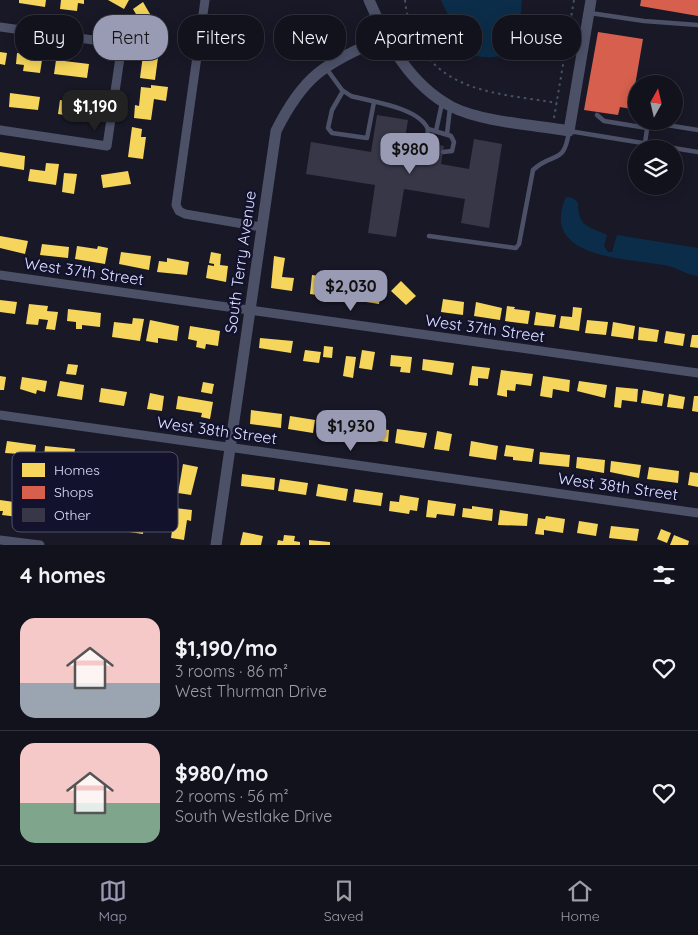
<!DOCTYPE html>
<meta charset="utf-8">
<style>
body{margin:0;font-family:Quicksand,sans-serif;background:#1b1b26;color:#f1f3f6;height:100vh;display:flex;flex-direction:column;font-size:19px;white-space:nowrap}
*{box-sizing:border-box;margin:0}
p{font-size:16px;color:#9c9ea4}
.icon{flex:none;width:28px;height:28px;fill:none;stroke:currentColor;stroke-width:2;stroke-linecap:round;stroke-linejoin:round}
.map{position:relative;height:545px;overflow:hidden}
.details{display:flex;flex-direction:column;background:#12121d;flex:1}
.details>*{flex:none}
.guide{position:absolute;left:15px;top:15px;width:669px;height:45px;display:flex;gap:10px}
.needle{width:32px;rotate:8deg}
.fabs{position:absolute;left:628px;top:75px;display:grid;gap:10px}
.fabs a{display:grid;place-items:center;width:55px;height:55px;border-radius:50%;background:#12121d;box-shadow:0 2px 12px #0003,0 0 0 1px #31323b;font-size:25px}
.price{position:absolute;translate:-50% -42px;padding:0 11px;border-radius:10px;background:#999ab3;color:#111;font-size:16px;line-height:32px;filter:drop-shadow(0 1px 2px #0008)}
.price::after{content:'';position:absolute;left:50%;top:30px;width:15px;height:11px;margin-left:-8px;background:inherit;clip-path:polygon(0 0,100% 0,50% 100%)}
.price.current{background:#222;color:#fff}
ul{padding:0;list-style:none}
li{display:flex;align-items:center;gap:15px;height:125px;padding:0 20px}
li+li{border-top:1px solid #31323b}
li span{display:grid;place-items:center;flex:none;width:140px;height:100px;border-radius:15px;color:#555}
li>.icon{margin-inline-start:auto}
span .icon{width:60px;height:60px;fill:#fffc;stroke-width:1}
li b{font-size:21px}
h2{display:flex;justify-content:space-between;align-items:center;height:60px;padding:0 20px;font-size:21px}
.pill{padding:0 18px;border-radius:20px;background:#12121d;box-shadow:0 2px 12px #0003,0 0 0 1px #31323b;font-size:18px;line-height:45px}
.pill.current{background:#999ab3;color:#111}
.tab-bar{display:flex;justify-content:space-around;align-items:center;height:70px;border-top:1px solid #31323b;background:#12121d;font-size:14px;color:#9c9ea4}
.tab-bar a{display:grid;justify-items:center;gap:2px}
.tab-bar .current{color:#999ab3}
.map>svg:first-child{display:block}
.water{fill:#0c2d4a}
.homes{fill:#f6d55c}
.shops{fill:#d6604d}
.building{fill:#373748}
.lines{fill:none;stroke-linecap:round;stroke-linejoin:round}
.path{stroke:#445460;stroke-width:2;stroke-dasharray:2.5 4;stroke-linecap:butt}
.service{stroke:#4d5168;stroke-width:4.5}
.minor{stroke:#4d5168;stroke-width:9}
.tertiary{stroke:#4d5168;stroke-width:11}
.labels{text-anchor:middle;stroke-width:5;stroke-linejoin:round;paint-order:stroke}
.street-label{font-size:16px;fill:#dee0ff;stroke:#12122d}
.key{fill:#12122d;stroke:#4f506c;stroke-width:1}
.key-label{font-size:14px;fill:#dee0ff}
</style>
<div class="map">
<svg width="698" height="545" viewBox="0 0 698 545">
<rect width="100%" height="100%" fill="#181827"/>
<g class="water">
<path d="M441,0H522L518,46C509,60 476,60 464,51Z"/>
<path d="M566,197L573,198L578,203C578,228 589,226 607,235L604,246L608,252H612L617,235L698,248V276C688,275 679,269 669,266C630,258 538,260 566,197Z"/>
</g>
<g class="homes">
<polygon points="19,0 46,0 45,7 19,3"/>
<polygon points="61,0 84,0 84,4 78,3 77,11 60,9"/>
<polygon points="108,0 129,0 124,9"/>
<polygon points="143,2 157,26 141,36 133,25 140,21 133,9"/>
<polygon points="144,47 159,50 155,80 140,78"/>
<polygon points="0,52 7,53 5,65 0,64"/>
<polygon points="17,53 26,54 26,58 42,60 40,73 23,71 24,65 16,64"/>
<polygon points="56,60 89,64 87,78 54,74"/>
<polygon points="151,85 168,87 166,101 154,99 151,120 134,118 135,105 139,106 141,87 151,88"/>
<polygon points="10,93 40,97 38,110 9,107"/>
<polygon points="60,100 86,104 83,118 58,114"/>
<polygon points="132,127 142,129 141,137 146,137 143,159 128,157"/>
<polygon points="0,152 25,156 24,170 0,166"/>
<polygon points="46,163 59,164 56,185 28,181 30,169 45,171"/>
<polygon points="128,171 131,184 103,188 101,175"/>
<polygon points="64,173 77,174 74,194 62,192"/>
<polygon points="0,236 28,241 25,254 0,248"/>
<polygon points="42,244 69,247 68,258 40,255"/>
<polygon points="77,246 97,249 98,246 108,248 105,264 75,259"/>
<polygon points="121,252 151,256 149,270 119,264"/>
<polygon points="211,252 221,254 220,265 228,266 226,282 206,278 208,265 214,266 214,264 209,263"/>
<polygon points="274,256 285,258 282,277 294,278 292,291 271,288"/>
<polygon points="167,258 189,262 187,275 157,272 159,261 167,262"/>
<polygon points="312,275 340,279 339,290 325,288 324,296 310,294"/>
<polygon points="356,279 382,283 379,304 366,302 367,293 354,291"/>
<polygon points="401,281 416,296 406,305 391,291"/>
<polygon points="443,299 464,302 463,315 441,312"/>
<polygon points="0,300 17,302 15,314 0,312"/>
<polygon points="476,302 502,308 500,320 474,316"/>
<polygon points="29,304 48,306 47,311 58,312 55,330 46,329 48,320 39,319 38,325 26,324"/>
<polygon points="507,306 515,307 514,309 530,311 528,324 505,321"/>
<polygon points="573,307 582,308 579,331 559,328 561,316 572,317"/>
<polygon points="68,309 101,313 100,327 82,325 82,329 76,329 76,322 67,321"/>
<polygon points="536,312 556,315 554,327 534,325"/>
<polygon points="133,318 144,319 140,341 112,337 114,322 132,324"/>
<polygon points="150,320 179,326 177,341 158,338 158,343 146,341"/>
<polygon points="587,320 608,322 606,335 585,333"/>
<polygon points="613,322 635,326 633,339 611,336"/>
<polygon points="190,326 220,331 218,346 206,344 205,349 196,347 197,341 188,339"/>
<polygon points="639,327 659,330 657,342 638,340"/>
<polygon points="666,331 685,334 683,346 664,343"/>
<polygon points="692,335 698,335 698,348 690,347"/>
<polygon points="260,338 293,341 291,353 259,348"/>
<polygon points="324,346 333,347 332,358 323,357"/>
<polygon points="305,350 321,352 319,363 303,361"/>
<polygon points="362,350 375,352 372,370 359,368"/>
<polygon points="391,355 412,357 410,373 400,372 401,367 390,366"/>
<polygon points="346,356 356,357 353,378 343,376"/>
<polygon points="423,359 454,363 452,375 422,370"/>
<polygon points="68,364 78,365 76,375 66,374"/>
<polygon points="472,366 490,368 488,379 478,378 478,386 469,385"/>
<polygon points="501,370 533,374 531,386 516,384 515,391 507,390 507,397 497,395"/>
<polygon points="0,376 6,377 4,390 0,390"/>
<polygon points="543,376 570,380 569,392 553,389 552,398 540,396"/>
<polygon points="22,377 47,381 45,392 37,390 36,394 20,389"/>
<polygon points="60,381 84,385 82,400 57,396"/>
<polygon points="579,381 607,385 605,398 577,391"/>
<polygon points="203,382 214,384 212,394 201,392"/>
<polygon points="616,387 638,389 637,402 622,400 621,408 614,407"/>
<polygon points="101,388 127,392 124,406 99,402"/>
<polygon points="643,390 664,394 662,406 641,403"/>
<polygon points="150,393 164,396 162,411 147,409"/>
<polygon points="669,394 685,397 683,409 667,407"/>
<polygon points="178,396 213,402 210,419 201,417 202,413 176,409"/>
<polygon points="694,396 698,396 698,412 692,411"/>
<polygon points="251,410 282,414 281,428 250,424"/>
<polygon points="290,416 315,420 313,433 288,429"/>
<polygon points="325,419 355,426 353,438 323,434"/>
<polygon points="363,427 389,430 388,442 361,439"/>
<polygon points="397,429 427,433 424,448 395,443"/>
<polygon points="437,431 452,434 449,451 434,449"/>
<polygon points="7,441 36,445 33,466 18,464 20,454 5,453"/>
<polygon points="471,441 498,446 496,460 469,456"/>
<polygon points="506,445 534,449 532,462 513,460 513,457 504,456"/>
<polygon points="45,446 75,449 73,462 44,458"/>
<polygon points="540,452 570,455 569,467 539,464"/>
<polygon points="577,457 605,460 604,473 576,468"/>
<polygon points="611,461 641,465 639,478 610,472"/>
<polygon points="183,464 198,467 191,495 178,493"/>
<polygon points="649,467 679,471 678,483 647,479"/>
<polygon points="690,472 698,473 698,487 688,485"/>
<polygon points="242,474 275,478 274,490 241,486"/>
<polygon points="280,479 308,483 306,495 278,491"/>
<polygon points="318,484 348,489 346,501 316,496"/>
<polygon points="355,489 383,493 381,506 353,502"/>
<polygon points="400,495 419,498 417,511 410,510 409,514 389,511 390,501 399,502"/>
<polygon points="0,500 28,504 26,518 2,515 3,511 0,511"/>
<polygon points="428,500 456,504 454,516 437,514 436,518 426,517"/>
<polygon points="472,506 493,509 492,521 462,517 463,508 472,509"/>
<polygon points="175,508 192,510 191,521 187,520 184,540 171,538"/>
<polygon points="500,510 528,514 527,526 498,525"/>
<polygon points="546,516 565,519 563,533 544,530 544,535 535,534 538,518 545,519"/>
<polygon points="116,518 144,522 143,534 115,530"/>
<polygon points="579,521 598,524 596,536 577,533"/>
<polygon points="611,526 639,529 637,541 609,538"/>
<polygon points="661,529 671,533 667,543 657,539"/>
<polygon points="243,532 263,536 261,545 240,545"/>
<polygon points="284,535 295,536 294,541 300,542 300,545 277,545 278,540 283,541"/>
<polygon points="674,535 689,541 688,545 670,545"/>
<polygon points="309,540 330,542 330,545 309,545"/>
</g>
<g class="shops">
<polygon points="641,0 698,0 698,16 640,6"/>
<polygon points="598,32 643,39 631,109 620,107 618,115 584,110"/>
</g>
<polygon class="building" points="377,115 408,120 402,156 430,162 434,144 444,146 441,164 469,169 474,139 502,144 489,228 461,223 465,199 404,189 396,237 368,233 375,185 306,174 311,142 371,152"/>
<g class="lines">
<g class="path">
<path d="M405,0C406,14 411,28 417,40C443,94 506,94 557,103"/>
<polyline points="554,118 574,0"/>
</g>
<g class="service">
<polyline points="590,13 644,21 698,25"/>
<path d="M326,68L342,90L351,96C372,102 418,107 428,129L451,136L454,142L452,151L443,152"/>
<polyline points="343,91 332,110 328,128 332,133 367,138 374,102"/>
<polyline points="597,115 604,121 647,128"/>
<polyline points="428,129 426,146 432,150"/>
<polyline points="436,131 442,103"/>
<polyline points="447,134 450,108"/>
<polyline points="645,143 648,122 698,130"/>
<path d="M429,236L516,248L519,244L533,170C554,151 564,166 569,131L698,152"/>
</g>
<g class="minor">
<polyline points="205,0 176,205 179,211 185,214 261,227"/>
<polyline points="0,27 122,44 107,146 0,130"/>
<polyline points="0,275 698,373"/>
<polyline points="0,415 698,513"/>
<polyline points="0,540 40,545"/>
</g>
<g class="tertiary">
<path d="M369,0C387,42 410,85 452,107C482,122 535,125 569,131L591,0"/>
<path d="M216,545L276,131C306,71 327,64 385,37"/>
</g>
</g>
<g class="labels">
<g class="street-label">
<text transform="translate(240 262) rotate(-82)" y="6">South Terry Avenue</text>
<text transform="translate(84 271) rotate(8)" y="6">West 37th Street</text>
<text transform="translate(485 328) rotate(8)" y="6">West 37th Street</text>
<text transform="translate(217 430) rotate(8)" y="6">West 38th Street</text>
<text transform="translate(618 486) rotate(8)" y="6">West 38th Street</text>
</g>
</g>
<rect x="12" y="452" width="166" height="80" rx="8" class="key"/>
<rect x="22" y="463" width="23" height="14" fill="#f6d55c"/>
<rect x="22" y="486" width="23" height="13" fill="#d6604d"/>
<rect x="22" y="508" width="23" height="14" fill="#373748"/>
<g class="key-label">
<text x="54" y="475">Homes</text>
<text x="54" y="497">Shops</text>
<text x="54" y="520">Other</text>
</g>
</svg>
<div class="fabs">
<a><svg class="needle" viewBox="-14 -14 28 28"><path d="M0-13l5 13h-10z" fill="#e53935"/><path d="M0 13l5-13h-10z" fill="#9c9ea4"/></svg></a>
<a><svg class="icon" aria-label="layers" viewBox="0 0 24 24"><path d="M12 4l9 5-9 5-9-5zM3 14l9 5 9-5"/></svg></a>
</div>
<b class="price current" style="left:95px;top:132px">$1,190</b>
<b class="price" style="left:410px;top:175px">$980</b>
<b class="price" style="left:351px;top:312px">$2,030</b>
<b class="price" style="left:351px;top:452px">$1,930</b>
<div class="guide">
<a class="pill">Buy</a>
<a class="pill current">Rent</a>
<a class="pill">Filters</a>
<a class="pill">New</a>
<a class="pill">Apartment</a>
<a class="pill">House</a>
</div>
</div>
<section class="details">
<h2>4 homes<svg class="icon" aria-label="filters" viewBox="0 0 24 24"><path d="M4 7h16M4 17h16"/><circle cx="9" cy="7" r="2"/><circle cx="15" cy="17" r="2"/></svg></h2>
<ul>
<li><span style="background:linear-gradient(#f6c9c9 65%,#9aa5b1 0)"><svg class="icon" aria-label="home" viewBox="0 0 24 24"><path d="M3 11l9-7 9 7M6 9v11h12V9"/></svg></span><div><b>$1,190/mo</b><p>3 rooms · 86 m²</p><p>West Thurman Drive</p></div><svg class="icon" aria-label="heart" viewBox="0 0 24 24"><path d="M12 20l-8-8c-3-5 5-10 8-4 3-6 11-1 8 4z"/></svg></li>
<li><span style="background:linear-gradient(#f6c9c9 60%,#7fa58c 0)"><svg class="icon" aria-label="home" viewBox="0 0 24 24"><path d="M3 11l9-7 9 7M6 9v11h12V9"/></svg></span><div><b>$980/mo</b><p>2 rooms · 56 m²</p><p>South Westlake Drive</p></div><svg class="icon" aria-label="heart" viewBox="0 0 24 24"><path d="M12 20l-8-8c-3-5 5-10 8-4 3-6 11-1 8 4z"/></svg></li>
</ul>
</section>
<nav class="tab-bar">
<a class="current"><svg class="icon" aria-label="map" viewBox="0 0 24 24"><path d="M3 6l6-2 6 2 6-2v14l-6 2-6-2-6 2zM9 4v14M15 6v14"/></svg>Map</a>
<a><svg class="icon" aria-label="saved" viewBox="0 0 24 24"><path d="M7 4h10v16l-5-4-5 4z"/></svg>Saved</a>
<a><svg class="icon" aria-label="home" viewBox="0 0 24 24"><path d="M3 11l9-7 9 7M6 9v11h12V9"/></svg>Home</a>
</nav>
